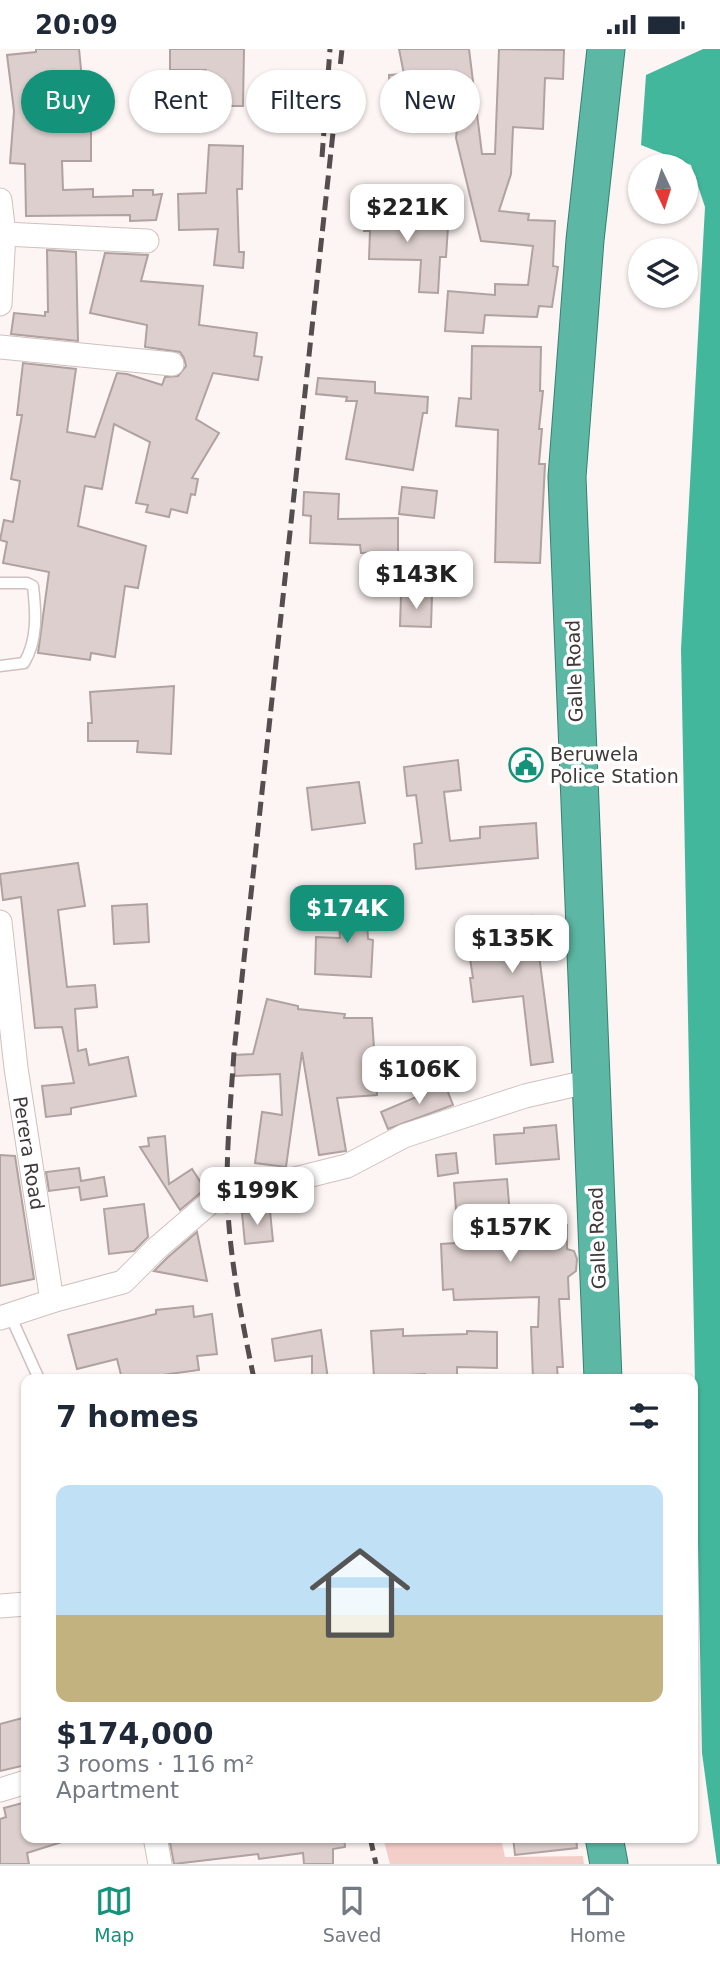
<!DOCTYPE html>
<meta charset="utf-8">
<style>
body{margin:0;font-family:"DejaVu Sans",sans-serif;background:#f2f2f3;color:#1f2937;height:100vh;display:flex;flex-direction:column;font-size:26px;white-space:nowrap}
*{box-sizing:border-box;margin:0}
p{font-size:23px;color:#747a83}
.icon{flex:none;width:38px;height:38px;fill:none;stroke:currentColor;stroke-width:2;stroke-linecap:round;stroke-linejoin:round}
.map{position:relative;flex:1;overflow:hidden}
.details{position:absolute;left:21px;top:1325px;width:677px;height:469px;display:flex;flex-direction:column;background:#fff;border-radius:14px;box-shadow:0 2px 5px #0004}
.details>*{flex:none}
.hud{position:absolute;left:21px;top:21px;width:679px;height:63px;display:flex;gap:14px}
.needle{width:46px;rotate:176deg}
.tools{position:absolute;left:628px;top:105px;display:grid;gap:14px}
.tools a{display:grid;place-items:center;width:70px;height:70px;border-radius:50%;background:#fff;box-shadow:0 2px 5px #0004;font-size:35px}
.price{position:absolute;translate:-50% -60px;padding:0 16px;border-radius:14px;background:#fff;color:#222;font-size:23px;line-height:46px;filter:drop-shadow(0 2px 4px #0008)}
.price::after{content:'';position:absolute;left:50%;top:42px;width:21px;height:16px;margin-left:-10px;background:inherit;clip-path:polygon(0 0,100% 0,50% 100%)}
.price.active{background:#14927a;color:#fff}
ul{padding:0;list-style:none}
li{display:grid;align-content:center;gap:14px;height:371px;padding:0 35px}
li+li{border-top:2px solid #e0e1e3}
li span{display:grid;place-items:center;height:217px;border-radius:14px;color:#555}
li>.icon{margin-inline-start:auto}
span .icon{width:126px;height:126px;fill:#fffc;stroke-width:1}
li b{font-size:30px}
h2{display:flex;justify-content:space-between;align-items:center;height:84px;padding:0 35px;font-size:30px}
.chip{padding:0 24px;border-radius:32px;background:#fff;box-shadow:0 2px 5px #0004;font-size:24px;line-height:63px}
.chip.active{background:#14927a;color:#fff}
.status{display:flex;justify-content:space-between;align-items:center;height:49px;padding:0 35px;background:#fff;direction:ltr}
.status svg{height:19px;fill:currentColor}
.dock{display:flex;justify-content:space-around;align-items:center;height:98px;border-top:2px solid #e0e1e3;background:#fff;font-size:19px;color:#747a83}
.dock a{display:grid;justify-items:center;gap:4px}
.dock .active{color:#14927a}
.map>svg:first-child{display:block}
.green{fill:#f4cfca}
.water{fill:#43b79c}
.building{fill:#dccfcd;stroke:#afa2a0;stroke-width:2}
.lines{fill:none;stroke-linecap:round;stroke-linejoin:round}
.service-casing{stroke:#cfc1bf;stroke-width:13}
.minor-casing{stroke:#cfc1bf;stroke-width:25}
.trunk-casing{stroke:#388070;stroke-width:39}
.service{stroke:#fff;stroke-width:10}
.minor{stroke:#fff;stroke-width:23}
.trunk{stroke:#5cb8a4;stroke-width:37}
.rail{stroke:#544e4e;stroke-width:5;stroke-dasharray:14 7;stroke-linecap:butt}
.labels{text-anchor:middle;stroke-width:7;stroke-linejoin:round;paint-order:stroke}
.street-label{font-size:19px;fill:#3f3939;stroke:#fff}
.poi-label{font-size:19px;fill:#3f3939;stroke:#fff;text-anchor:start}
</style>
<div class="status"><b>20:09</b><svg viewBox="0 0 49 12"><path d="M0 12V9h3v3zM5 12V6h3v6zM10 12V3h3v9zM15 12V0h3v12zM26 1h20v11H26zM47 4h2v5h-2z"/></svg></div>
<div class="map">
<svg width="720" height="1815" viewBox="0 0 720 1815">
<rect width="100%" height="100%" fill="#fdf5f4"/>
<polygon class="green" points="383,1789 501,1789 505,1808 583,1807 584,1815 390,1815"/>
<polygon class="water" points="703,0 720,0 720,1815 717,1815 702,1704 681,600 705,158 691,116 641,96 646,26"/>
<g class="building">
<polygon points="36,0 79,0 82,30 71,32 75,65 91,65 91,112 62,112 63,141 93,140 93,148 133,147 133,141 153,141 153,146 162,145 156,171 130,172 130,166 26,167 25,115 10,114 14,62 7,6 36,3"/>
<polygon points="170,0 244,0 243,57 206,57 206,21 170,21"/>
<polygon points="399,0 469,0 482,105 495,105 499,0 564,1 563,30 545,29 543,80 513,78 511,125 499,162 529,165 528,171 555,172 553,217 558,218 552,258 539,257 537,268 485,266 483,284 445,282 448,242 495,246 495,235 528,236 533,197 481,192 456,89 457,79 425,77 427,50 390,53 389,26 404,25"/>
<polygon points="271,54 287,55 285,76 270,75"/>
<polygon points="209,96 243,97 242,140 237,140 239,203 244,203 243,219 214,216 218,180 179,181 178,145 206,144"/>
<polygon points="366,159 407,163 406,175 448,178 446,208 440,208 438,244 419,243 421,211 369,210 370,182 364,182"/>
<polygon points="47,201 76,203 78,292 11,285 14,264 45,267 45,263 48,263"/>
<polygon points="105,204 148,206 141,232 203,237 199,276 257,284 254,307 262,308 258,331 213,324 196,370 219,384 192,429 198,430 195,446 191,445 187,464 171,460 169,468 146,463 148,456 136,454 150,393 114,375 102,440 85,437 78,477 146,497 138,539 125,537 115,608 91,604 90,611 38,604 49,523 3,514 7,493 0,491 4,471 13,473 20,432 11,430 22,366 17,366 23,314 76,320 67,383 95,388 117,324 127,325 162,336 165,328 178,327 186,317 184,309 180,303 145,298 147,276 90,264"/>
<polygon points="472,297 541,298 540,342 543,342 539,380 542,380 539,415 545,415 540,514 495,513 498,381 456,377 459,349 471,350"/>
<polygon points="318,329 375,333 375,344 428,348 427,364 423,364 413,421 346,410 357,352 346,352 347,348 316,345"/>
<polygon points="402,438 437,442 434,469 399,465"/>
<polygon points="304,443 339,445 338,470 398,469 398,503 361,504 360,496 310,494 311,467 303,466"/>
<polygon points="401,546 432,547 431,578 400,577"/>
<polygon points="174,637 171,705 137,703 138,692 88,692 88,674 92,674 90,643"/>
<polygon points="458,711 461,741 444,743 450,792 480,789 480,778 536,774 538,809 416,820 414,795 422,794 416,746 407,747 404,718"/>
<polygon points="359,733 365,774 312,781 307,739"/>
<polygon points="78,814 85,857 58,861 67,938 95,936 97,958 75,960 78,1002 86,1000 89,1016 128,1008 136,1047 71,1059 71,1065 46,1068 42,1037 74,1034 62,978 35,979 21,848 3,851 0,825"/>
<polygon points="366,854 368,890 373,891 371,928 315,925 316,888 340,889 338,855"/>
<polygon points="147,855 149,893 114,895 112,857"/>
<polygon points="532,867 539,906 553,1013 531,1016 523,947 473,953 470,929 473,929 465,877"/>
<polygon points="267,950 298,957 298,960 345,965 344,969 372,969 377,1046 337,1049 346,1102 319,1106 302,1003 286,1118 255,1114 262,1063 282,1066 280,1025 235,1027 234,1006 253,1005"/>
<polygon points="444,1033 453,1056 388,1080 381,1063 421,1046 419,1042"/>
<polygon points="556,1076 559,1110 496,1115 494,1086 524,1084 524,1079"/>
<polygon points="165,1087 169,1135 192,1120 205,1140 180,1161 140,1098 149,1097 148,1089"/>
<polygon points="456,1104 458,1124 438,1127 436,1106"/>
<polygon points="0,1106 15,1107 34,1230 0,1237"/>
<polygon points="79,1119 81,1132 104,1128 107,1147 81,1151 79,1138 49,1142 46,1123"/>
<polygon points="507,1130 511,1179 567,1176 567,1200 574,1202 577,1210 576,1222 568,1228 569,1250 559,1250 563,1318 557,1318 558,1330 533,1330 531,1278 538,1278 539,1248 454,1251 453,1240 443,1241 441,1195 455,1194 455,1188 458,1188 454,1134"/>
<polygon points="144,1155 148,1188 134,1202 109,1205 104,1160"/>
<polygon points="270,1162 273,1192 245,1195 242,1164"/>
<polygon points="197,1183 207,1232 154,1222 167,1209"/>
<polygon points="193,1257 194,1268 212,1265 217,1305 197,1307 199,1321 147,1328 147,1330 122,1330 117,1310 77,1320 68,1286 156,1265 156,1261"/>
<polygon points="403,1280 403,1287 467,1285 467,1282 497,1283 497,1319 457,1318 457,1330 425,1330 425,1325 374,1328 371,1282"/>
<polygon points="321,1281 328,1330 312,1330 312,1307 275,1312 272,1290"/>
<polygon points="26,1668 26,1716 0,1722 0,1675"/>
<polygon points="26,1753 26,1788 65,1788 65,1792 27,1804 29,1815 0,1815 0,1770 6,1768 4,1759"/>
<polygon points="169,1788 344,1788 345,1798 333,1800 333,1815 304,1815 303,1804 259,1810 258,1805 174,1815"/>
<polygon points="513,1788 576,1788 577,1799 515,1806"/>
</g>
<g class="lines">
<defs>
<g id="service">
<path d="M0,534H27L33,537C36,563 38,591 24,614L0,617"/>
<polyline points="10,1266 39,1330"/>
</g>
<g id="minor">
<polyline points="0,151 4,185 0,255"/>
<polyline points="4,185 147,192"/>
<polyline points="0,298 172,315"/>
<polyline points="0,873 16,1019 52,1252"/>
<polyline points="0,1269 52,1252 123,1233 157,1199 227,1139 271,1136 347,1117 404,1087 525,1047 591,1032"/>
<polyline points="0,1557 26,1555"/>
<polyline points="0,1741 26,1733"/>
<polyline points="155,1788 160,1815"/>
</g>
<g id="trunk">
<polyline points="603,1330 567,428 585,191 606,0"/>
<polyline points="604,1788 609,1815"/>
</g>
</defs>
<use href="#service" class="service-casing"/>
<use href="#minor" class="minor-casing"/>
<use href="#trunk" class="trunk-casing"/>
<use href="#service" class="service"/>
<use href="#minor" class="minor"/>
<use href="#trunk" class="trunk"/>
<g class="rail">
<polyline points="322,108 330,0"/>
<path d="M254,1330C241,1267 228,1202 227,1138C227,1093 231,1048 234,1003L342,0"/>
<polyline points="370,1788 376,1815"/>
</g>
</g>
<defs>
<symbol id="civic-ring" viewBox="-11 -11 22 22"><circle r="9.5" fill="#fff" stroke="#14927a" stroke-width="1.5"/><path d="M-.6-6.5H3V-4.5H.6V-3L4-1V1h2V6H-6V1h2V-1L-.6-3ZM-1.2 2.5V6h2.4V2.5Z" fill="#14927a"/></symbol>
</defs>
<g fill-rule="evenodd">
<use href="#civic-ring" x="507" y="697" width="38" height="38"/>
</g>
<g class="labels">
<g class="street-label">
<text transform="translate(574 622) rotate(-92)" y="7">Galle Road</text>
<text transform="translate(29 1104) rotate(81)" y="7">Perera Road</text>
<text transform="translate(597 1189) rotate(-92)" y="7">Galle Road</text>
</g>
<g class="poi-label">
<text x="550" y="712">Beruwela<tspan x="550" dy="22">Police Station</tspan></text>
</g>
</g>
</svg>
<div class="tools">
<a><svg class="needle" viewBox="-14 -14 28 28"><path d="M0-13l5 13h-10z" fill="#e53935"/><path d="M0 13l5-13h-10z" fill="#747a83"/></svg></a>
<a><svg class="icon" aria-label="layers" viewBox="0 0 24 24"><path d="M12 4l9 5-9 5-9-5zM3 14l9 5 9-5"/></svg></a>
</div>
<b class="price" style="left:407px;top:195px">$221K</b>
<b class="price" style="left:416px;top:562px">$143K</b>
<b class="price active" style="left:347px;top:896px">$174K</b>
<b class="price" style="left:512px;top:926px">$135K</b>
<b class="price" style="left:419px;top:1057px">$106K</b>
<b class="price" style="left:257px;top:1178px">$199K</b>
<b class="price" style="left:510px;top:1215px">$157K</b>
<div class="hud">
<a class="chip active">Buy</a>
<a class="chip">Rent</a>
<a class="chip">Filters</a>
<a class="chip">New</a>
</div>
<section class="details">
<h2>7 homes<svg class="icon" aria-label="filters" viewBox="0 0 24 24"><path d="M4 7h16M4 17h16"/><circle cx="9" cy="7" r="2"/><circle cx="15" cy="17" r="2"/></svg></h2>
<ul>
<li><span style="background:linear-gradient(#bfe0f5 60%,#c2b280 0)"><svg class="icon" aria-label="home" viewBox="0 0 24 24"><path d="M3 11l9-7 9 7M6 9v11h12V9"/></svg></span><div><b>$174,000</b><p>3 rooms · 116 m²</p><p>Apartment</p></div></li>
</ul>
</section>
</div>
<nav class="dock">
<a class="active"><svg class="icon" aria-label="map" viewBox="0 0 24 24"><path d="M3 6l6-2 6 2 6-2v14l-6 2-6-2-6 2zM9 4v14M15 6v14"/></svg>Map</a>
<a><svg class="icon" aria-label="saved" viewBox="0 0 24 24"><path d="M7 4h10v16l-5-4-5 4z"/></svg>Saved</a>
<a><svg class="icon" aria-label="home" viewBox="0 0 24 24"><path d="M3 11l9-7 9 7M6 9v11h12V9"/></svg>Home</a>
</nav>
